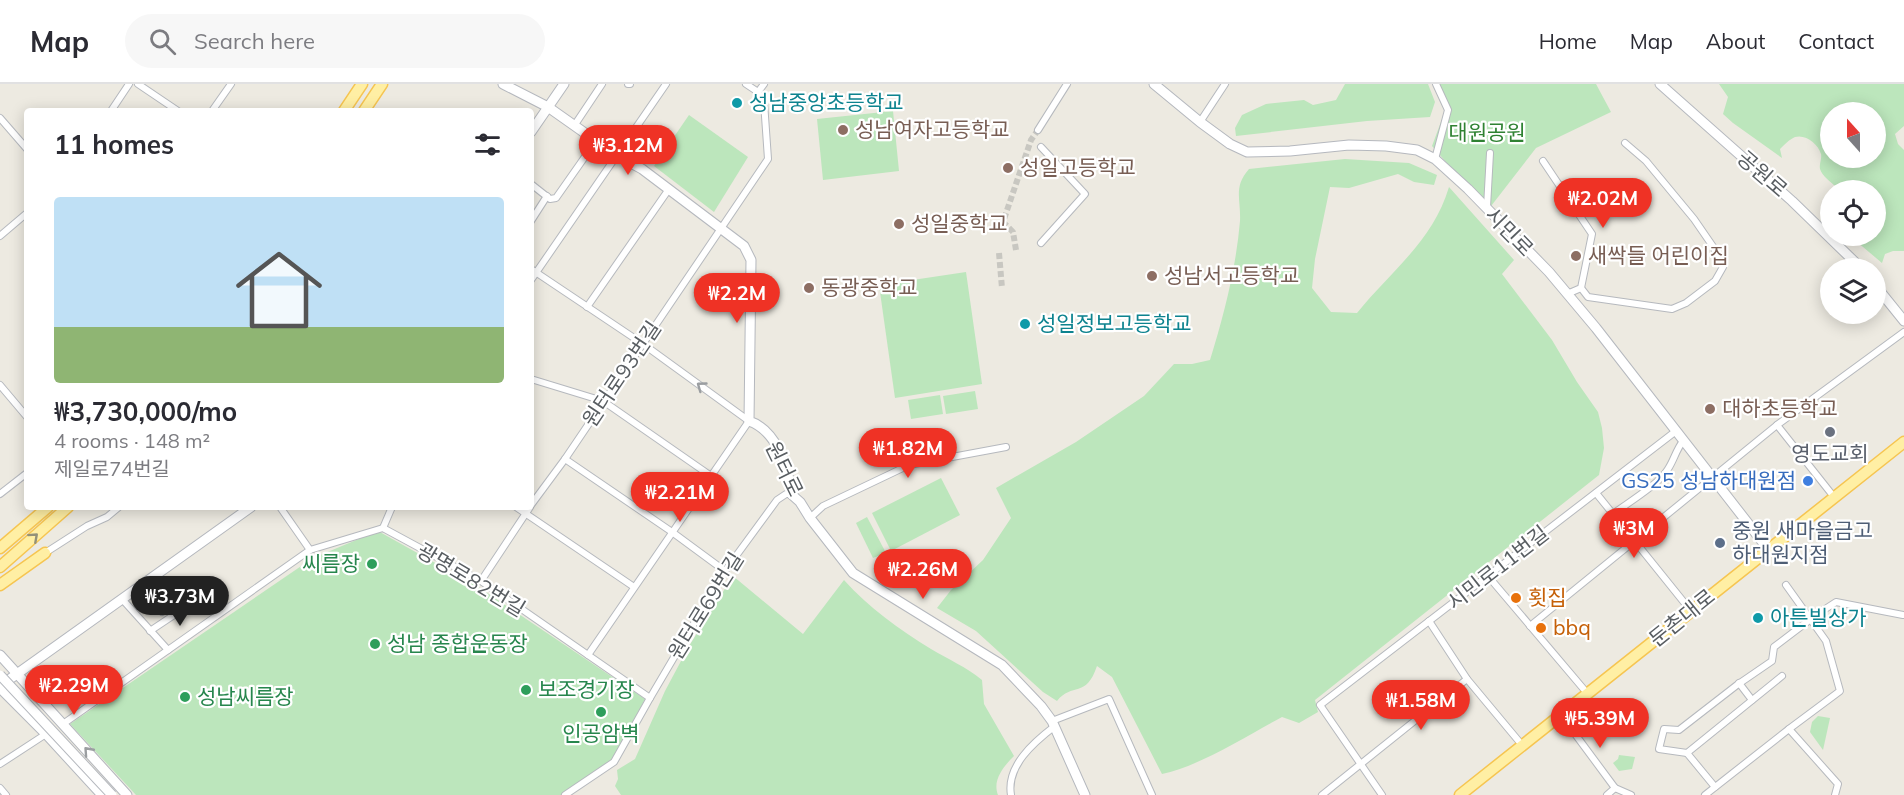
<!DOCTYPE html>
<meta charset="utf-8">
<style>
body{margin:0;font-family:Mulish,"Noto Sans KR",sans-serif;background:#f7f7f7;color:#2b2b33;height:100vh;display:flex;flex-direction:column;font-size:22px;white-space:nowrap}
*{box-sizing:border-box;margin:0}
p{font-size:20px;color:#7c7c81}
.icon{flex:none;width:33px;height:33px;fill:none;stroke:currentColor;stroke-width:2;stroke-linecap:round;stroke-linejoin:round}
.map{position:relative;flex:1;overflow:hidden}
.panel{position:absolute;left:24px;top:24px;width:510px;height:402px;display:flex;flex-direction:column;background:#fff;border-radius:6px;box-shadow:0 3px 15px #0003}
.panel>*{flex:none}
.needle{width:39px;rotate:339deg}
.controls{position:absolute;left:1820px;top:18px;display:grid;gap:12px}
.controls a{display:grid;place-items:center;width:66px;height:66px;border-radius:50%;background:#fff;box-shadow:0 3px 15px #0003;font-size:30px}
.price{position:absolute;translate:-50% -51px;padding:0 14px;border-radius:21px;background:#ef3225;color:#fff;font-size:20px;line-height:39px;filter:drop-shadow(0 2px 3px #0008)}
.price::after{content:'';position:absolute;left:50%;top:36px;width:18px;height:14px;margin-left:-9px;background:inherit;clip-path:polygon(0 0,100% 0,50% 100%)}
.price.selected{background:#222;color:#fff}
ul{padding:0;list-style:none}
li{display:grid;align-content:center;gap:12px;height:318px;padding:0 30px}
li+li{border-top:2px solid #e1e1e2}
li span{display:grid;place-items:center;height:186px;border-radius:6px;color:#555}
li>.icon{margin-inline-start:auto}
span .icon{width:108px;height:108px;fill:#fffc;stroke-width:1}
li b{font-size:26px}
h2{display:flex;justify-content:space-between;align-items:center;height:72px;padding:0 30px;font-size:26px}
header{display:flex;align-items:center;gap:36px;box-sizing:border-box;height:84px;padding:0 30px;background:#fff;border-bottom:2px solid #e1e1e2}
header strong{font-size:28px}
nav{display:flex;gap:33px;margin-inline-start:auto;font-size:21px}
.search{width:420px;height:54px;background:#f7f7f7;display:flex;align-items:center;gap:15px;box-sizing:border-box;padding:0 21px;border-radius:33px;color:#7c7c81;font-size:22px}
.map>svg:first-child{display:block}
.green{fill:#bce6bc;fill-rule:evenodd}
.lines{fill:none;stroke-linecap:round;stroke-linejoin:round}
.minor-tunnel{stroke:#c8c7c1;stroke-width:6;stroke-dasharray:6 3;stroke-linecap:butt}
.minor-casing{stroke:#b6b9be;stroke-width:8}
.secondary-casing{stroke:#b5b8be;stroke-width:11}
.primary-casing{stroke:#f6c551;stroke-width:13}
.minor{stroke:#fff;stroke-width:6}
.secondary{stroke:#fff;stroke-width:9}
.primary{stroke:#ffefa4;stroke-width:10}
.secondary-bridge-casing{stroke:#b5b8be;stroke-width:11;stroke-linecap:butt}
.secondary-bridge{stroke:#fff;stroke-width:9}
.oneway{stroke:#9b9ea1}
.oneway2{stroke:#939179}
.culture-dot{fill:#0f9aa8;stroke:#fff;stroke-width:2}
.education-dot{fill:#8d6e63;stroke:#fff;stroke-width:2}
.worship-dot{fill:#6b7280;stroke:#fff;stroke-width:2}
.shop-dot{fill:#3f7fe0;stroke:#fff;stroke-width:2}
.service-dot{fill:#5c6f8a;stroke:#fff;stroke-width:2}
.leisure-dot{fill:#2e9e5b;stroke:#fff;stroke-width:2}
.food-dot{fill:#e8710a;stroke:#fff;stroke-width:2}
.labels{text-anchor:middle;stroke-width:4.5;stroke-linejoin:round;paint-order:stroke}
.culture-label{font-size:21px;fill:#0d838f;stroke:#fff;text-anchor:start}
.education-label{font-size:21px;fill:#785e54;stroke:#fff;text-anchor:start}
.park-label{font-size:21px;fill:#308233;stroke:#fff}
.street-label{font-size:21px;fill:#595e62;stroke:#fff}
.worship-label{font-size:21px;fill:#5b616d;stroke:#fff}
.shop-label{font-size:21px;fill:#366cbe;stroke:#fff;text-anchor:end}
.service-label{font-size:21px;fill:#4e5e75;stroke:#fff;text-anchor:start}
.leisure-label{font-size:21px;fill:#27864d;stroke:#fff;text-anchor:start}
.food-label{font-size:21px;fill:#c56008;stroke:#fff;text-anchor:start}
</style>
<header>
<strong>Map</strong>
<div class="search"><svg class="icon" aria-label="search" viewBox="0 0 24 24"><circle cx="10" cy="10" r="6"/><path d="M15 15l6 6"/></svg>Search here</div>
<nav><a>Home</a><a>Map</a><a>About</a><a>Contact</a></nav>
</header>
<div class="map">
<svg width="1904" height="711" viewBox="0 0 1904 711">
<rect width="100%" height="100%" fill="#edeae1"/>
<g class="green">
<polygon points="1345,0 1428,0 1435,18 1430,33 1367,37 1236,52 1235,44 1242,31 1266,20 1304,16 1313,21 1336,16"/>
<polygon points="1436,0 1596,0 1611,28 1536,64 1488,126 1432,62 1445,27"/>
<path d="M1719,0H1904V42L1895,50L1898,60L1904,66V167H1893L1885,170L1882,179L1850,152H1875V106H1836V103C1831,98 1822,92 1820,85C1819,80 1822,75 1821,70C1818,60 1806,50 1795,53C1790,55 1784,61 1780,65L1782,74L1733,39L1723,30L1728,13ZM1830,28H1875V74H1830Z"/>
<polygon points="893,27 899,87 823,96 817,35"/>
<polygon points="689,31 748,73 714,128 654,82"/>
<path d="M1345,75L1409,79L1437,91L1434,101L1414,98L1398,90L1349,104L1330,103L1315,175L1312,204L1331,228L1357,229C1391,187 1433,157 1449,103L1514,176L1502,190L1552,256L1577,298L1598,328L1602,344L1604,364L1599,391L1315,616L1318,628L1299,639L1282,633C1248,651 1198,683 1162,690L1112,593L1097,582C1086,615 1072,598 1057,617L1043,608L976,547L937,524L951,506L983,476L1011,434L996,404L1076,358L1144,312L1174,280H1192L1210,276C1224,231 1236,184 1240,137C1241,115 1233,103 1249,85Z"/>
<polygon points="966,188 982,300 895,314 879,201"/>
<polygon points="975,307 978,325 946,330 943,312"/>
<polygon points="940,311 943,330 911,335 908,316"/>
<polygon points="941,394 960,431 891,467 872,429"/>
<polygon points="867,433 886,469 873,474 856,439"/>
<polygon points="378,447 480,504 645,615 614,678 564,711 136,711 70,640 313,474"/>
<path d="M733,492L803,550L844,496C868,523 900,546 931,565C948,575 966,583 982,596L984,620L1014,672C1004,682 992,696 998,711H621L615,702L618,695L617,686L635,675L665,607L689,562Z"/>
<polygon points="1818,632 1830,634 1823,666 1810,648 1812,638"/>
<polygon points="1619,671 1635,673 1632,685 1619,687 1613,679 1618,675"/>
</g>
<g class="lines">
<g class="minor-tunnel">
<polyline points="1016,166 1013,148 1003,138 1031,56 1038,46"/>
<polyline points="999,169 1002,204"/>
</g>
<defs>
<g id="minor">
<polyline points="138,0 178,27"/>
<polyline points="628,0 630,0"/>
<polyline points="758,8 764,0"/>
<polyline points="111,27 129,0"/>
<polyline points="212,27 231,0"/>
<polyline points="0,34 27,65"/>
<polyline points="1200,38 1225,0"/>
<polyline points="574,42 602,0"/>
<polyline points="1038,46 1067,0"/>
<polyline points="1041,63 1085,110 1041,159"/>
<polyline points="1435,75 1448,26 1436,0"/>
<polyline points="1543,77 1592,150 1581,204 1567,210"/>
<polyline points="531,100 550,115 556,114 596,57"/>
<polyline points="1487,123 1490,69"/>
<polyline points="531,137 547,112"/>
<polyline points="0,152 27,129"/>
<polyline points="531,185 643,260 749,337 588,571"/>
<polyline points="531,196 666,0"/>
<polyline points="1581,204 1588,213 1672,225 1686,219 1715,197 1723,183 1714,164 1694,135 1646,77 1625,59"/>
<polyline points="587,223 669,105"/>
<polyline points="531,295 603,317 711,392"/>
<polyline points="0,301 27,333"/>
<polyline points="1777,341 1834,413"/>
<polyline points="565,375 672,448 725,487"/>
<polyline points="1596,409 1691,527"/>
<polyline points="0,410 27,389"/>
<polyline points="531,421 565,375 768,75 764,18 758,8 746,0"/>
<polyline points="280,423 310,466"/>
<polyline points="516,423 634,503"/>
<path d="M1613,430C1629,418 1658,401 1668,385C1674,376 1676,366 1683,357"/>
<polyline points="810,434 823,422 909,381 1006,363"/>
<polyline points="383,444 392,423"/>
<polyline points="45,469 87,442 107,433 119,423"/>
<polyline points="1488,492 1587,609"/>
<polyline points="481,497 530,423"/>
<polyline points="141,501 162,528"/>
<polyline points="1786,501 1826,557 1840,607 1789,645"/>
<polyline points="122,515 168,566"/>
<polyline points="1429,537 1467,595 1522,661"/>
<polyline points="1530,542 1777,341 1904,248"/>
<polyline points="150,547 213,505"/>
<polyline points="1739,599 1752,616"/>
<polyline points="1561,631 1615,704 1631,711"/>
<polyline points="1052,637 1109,615 1152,711"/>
<polyline points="63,640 310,466 383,444 481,497 650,614"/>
<polyline points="1687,669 1659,665 1664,645 1679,646 1737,601 1772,577 1774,563 1816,531 1836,518 1903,531"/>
<polyline points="0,680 46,650"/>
<polyline points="1715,703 1687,669 1782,592"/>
<polyline points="0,704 6,711"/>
<polyline points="565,711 614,678 650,614 725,487 777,416 786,410 791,410"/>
<path d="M1011,711C1006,682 1034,658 1055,642"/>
<polyline points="1322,711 1467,595"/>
<polyline points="1382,711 1320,621 1676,347"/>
<polyline points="1607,711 1615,704"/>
<polyline points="1705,711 1789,645 1838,700 1835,711"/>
</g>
<g id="secondary">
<path d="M503,0L548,23L616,71L642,85L744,162L751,176L749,337C776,346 789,383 791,410L800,418L810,434L853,489L1002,581L1041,622L1052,637L1085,711"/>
<polyline points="1154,0 1200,38 1230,60 1247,68 1290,67 1349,61 1386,62 1417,66 1435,75 1468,105 1549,188 1596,244 1768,465"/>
<polyline points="1660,0 1792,117 1861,184"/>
<polyline points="531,48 564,0"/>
<polyline points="1875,201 1904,237"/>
<polyline points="0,571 127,711"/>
<polyline points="0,602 251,423"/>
<polyline points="0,604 46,650 102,711"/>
</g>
<g id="primary">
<polyline points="344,27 362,0"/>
<polyline points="364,27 382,0"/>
<polyline points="0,464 48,423"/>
<polyline points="0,483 68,423"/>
<polyline points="0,501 45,469"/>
<polyline points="1460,711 1904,358"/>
</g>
</defs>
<use href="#minor" class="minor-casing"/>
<use href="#secondary" class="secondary-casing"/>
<use href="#primary" class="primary-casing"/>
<use href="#minor" class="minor"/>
<use href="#secondary" class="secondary"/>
<use href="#primary" class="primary"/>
<defs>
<polyline id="secondary-bridge" points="0,591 112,711"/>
</defs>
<use href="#secondary-bridge" class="secondary-bridge-casing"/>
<use href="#secondary-bridge" class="secondary-bridge"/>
</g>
<defs><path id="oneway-chevron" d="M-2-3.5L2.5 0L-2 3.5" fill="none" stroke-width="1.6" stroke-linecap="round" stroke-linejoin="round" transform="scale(1.5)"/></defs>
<g class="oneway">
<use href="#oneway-chevron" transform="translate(701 302) rotate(-144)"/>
<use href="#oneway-chevron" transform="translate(88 667) rotate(-132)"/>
</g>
<use class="oneway2" href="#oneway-chevron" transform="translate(34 453) rotate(-42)"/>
<g class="culture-dot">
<circle cx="737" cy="19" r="6"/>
<circle cx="1025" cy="240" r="6"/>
<circle cx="1758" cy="534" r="6"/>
</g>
<g class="education-dot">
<circle cx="843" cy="46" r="6"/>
<circle cx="1008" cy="84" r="6"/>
<circle cx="899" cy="140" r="6"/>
<circle cx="1576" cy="172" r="6"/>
<circle cx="1152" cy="192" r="6"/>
<circle cx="809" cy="204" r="6"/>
<circle cx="1710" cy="325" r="6"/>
</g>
<circle class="worship-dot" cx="1830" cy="348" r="6"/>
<circle class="shop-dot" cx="1808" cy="397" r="6"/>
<circle class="service-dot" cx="1720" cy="459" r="6"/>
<g class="leisure-dot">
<circle cx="372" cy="480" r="6"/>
<circle cx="375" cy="560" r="6"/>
<circle cx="526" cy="606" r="6"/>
<circle cx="185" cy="613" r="6"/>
<circle cx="601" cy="628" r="6"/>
</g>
<g class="food-dot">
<circle cx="1516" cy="514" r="6"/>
<circle cx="1541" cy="544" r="6"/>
</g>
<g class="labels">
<g class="culture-label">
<text x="749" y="26">성남중앙초등학교</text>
<text x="1037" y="247">성일정보고등학교</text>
<text x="1770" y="541">아튼빌상가</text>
</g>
<g class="education-label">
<text x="855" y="53">성남여자고등학교</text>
<text x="1020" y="91">성일고등학교</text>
<text x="911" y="147">성일중학교</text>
<text x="1588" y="179">새싹들 어린이집</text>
<text x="1164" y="199">성남서고등학교</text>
<text x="821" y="211">동광중학교</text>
<text x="1722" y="332">대하초등학교</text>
</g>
<g class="park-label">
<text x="1487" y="56">대원공원</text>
</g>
<g class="street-label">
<text transform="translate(1762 90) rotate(41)" y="7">공원로</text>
<text transform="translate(1509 148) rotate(46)" y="7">시민로</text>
<text transform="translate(622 290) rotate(-56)" y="7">원터로93번길</text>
<text transform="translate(784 385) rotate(64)" y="7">원터로</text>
<text transform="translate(1498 484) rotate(-38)" y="7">시민로11번길</text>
<text transform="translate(471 496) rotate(31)" y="7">광명로82번길</text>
<text transform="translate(706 522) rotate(-58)" y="7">원터로69번길</text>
<text transform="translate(1682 534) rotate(-39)" y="7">둔촌대로</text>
</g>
<g class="worship-label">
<text x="1830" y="377">영도교회</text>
</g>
<g class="shop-label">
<text x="1796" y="404">GS25 성남하대원점</text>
</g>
<g class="service-label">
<text x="1732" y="454">중원 새마을금고<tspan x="1732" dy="24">하대원지점</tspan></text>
</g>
<g class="leisure-label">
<text x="360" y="487" text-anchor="end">씨름장</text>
<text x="387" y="567">성남 종합운동장</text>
<text x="538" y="613">보조경기장</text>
<text x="197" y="620">성남씨름장</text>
<text x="601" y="657" text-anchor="middle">인공암벽</text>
</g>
<g class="food-label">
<text x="1528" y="521">횟집</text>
<text x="1553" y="551">bbq</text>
</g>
</g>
</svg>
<div class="controls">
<a><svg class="needle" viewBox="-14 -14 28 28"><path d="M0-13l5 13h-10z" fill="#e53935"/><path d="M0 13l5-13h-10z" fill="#7c7c81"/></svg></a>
<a><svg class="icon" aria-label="locate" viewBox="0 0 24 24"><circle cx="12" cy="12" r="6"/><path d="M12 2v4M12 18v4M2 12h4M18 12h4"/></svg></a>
<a><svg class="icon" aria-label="layers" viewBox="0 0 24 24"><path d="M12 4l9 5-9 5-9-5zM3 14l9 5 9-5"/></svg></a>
</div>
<b class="price" style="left:628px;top:92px">₩3.12M</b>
<b class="price" style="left:1603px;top:145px">₩2.02M</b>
<b class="price" style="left:737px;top:240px">₩2.2M</b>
<b class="price" style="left:908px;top:395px">₩1.82M</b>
<b class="price" style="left:680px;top:439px">₩2.21M</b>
<b class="price" style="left:1634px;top:475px">₩3M</b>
<b class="price" style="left:923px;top:516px">₩2.26M</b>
<b class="price selected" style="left:180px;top:543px">₩3.73M</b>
<b class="price" style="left:74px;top:632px">₩2.29M</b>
<b class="price" style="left:1421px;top:647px">₩1.58M</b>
<b class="price" style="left:1600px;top:665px">₩5.39M</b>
<section class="panel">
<h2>11 homes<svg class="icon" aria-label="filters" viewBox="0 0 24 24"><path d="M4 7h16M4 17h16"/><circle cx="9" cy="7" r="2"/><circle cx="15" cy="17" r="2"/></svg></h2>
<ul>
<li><span style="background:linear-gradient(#bfe0f5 70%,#8fb573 0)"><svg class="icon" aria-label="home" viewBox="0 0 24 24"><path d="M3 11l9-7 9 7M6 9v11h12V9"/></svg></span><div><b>₩3,730,000/mo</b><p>4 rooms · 148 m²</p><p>제일로74번길</p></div></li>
</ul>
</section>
</div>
